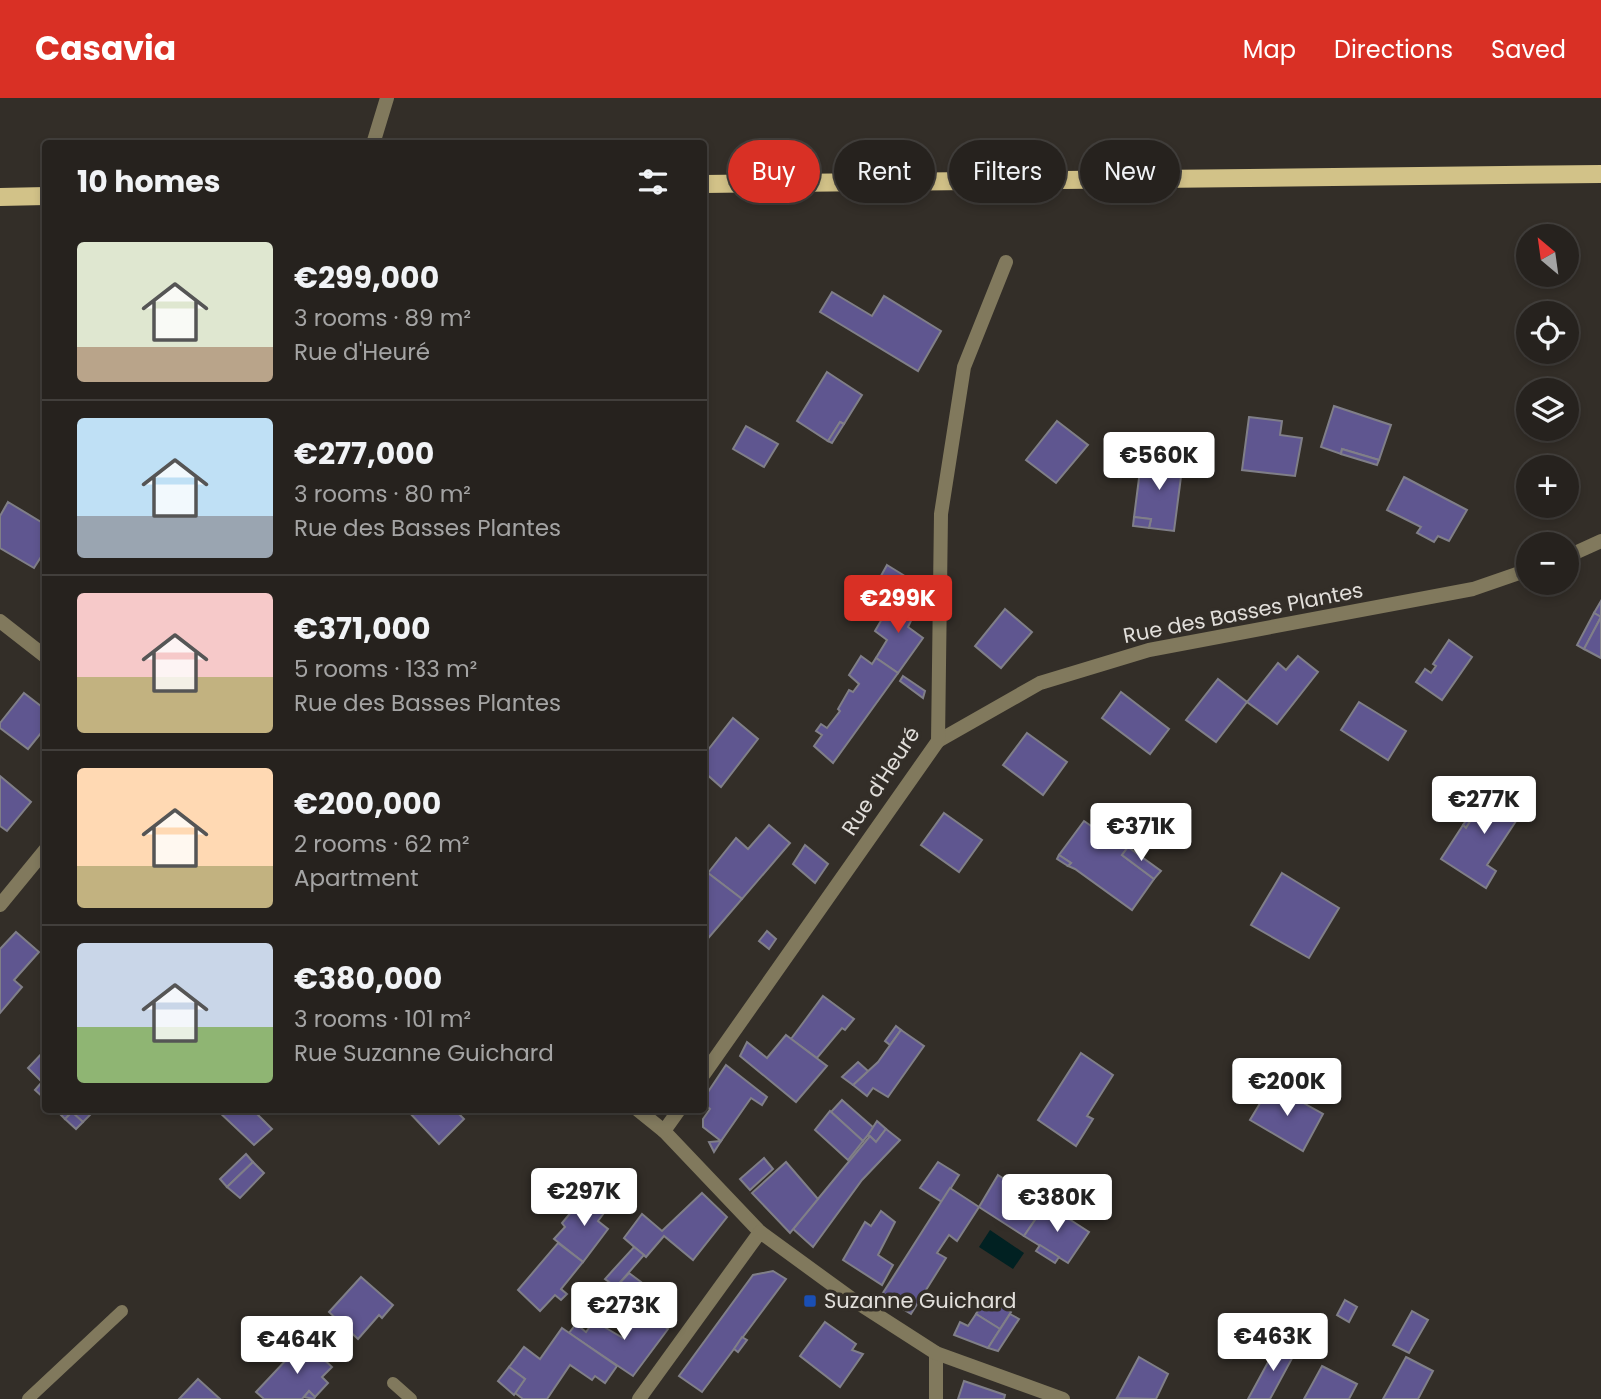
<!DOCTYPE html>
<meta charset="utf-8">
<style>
body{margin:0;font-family:Poppins,sans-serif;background:#2e2a27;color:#f1f3f6;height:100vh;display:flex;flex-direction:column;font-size:26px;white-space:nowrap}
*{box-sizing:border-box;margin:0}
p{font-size:23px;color:#a4a4a4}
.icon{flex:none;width:38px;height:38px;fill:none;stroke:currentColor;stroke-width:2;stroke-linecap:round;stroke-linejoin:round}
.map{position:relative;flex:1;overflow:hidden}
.sheet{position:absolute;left:42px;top:42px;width:665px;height:973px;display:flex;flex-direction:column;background:#26221e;border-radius:7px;box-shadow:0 4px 10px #0003,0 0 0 2px #423f3c}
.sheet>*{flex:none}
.hud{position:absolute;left:728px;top:42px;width:665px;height:63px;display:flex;gap:14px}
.needle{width:46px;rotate:331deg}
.controls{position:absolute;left:1516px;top:126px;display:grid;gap:14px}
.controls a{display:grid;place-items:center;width:63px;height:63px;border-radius:50%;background:#26221e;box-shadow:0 4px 10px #0003,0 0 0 2px #423f3c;font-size:35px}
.price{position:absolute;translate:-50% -60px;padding:0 16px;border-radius:7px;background:#fff;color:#222;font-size:23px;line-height:46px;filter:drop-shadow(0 2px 4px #0008)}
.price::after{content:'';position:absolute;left:50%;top:42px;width:21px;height:16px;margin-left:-10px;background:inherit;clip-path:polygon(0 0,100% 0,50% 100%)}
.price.current{background:#d93025;color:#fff}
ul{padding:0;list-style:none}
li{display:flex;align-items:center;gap:21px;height:175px;padding:0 35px}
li+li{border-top:2px solid #423f3c}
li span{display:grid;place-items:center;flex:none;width:196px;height:140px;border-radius:7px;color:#555}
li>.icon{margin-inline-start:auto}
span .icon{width:84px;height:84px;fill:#fffc;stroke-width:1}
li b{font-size:30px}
h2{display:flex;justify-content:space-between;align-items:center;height:84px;padding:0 35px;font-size:30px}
.chip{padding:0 24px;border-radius:32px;background:#26221e;box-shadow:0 4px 10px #0003,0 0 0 2px #423f3c;font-size:24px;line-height:63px}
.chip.current{background:#d93025;color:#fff}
header{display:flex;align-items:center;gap:42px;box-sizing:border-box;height:98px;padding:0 35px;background:#d93025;color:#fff}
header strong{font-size:33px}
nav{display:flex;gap:38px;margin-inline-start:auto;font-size:24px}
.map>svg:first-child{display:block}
.water{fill:#012122}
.building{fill:#5f5690;stroke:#807f88;stroke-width:2}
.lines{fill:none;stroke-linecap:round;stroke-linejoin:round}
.service{stroke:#81795d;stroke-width:12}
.minor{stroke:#81795d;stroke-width:14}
.tertiary{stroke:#81795d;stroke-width:14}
.primary{stroke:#d2c288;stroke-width:18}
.transit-dot{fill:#1a4fb4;stroke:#332e28;stroke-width:2.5}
.labels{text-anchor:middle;stroke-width:7;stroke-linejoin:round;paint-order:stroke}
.street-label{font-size:21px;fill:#e2dfdb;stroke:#332e28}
.poi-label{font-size:21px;fill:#e2dfdb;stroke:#332e28;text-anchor:start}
</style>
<header>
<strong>Casavia</strong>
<nav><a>Map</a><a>Directions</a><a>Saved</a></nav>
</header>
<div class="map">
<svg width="1601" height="1301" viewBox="0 0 1601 1301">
<rect width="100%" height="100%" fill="#332e28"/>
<polygon class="water" points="990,1132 1024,1155 1013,1171 979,1149"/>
<g class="building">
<polygon points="832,194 872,218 884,198 941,233 918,273 820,214"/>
<polygon points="827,274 862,297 844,326 840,324 828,343 797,323"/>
<polygon points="1334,308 1391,327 1379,362 1342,351 1341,356 1321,349"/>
<polygon points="1249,319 1282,323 1280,337 1302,340 1295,378 1242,372"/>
<polygon points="1057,323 1088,347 1056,385 1026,362"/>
<polygon points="840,324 844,326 832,345 828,343"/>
<polygon points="746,328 778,346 764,369 733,351"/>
<polygon points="1342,351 1379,362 1377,367 1341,356"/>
<polygon points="1142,357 1183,363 1174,433 1149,430 1151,421 1134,419"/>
<polygon points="1404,379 1467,412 1449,443 1438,438 1434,444 1417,435 1421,429 1387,412"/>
<polygon points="8,404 46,427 46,451 34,470 0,450 0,418"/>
<polygon points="1134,419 1151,421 1149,430 1133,428"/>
<polygon points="887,467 913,483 910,489 901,485 893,497 876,487"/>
<polygon points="896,497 917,510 908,529 923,540 898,575 876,560 887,542 875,533"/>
<polygon points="1601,503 1601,519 1594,515"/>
<polygon points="1005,511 1032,534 1001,570 975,548"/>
<polygon points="1594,515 1601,519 1584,551 1577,547"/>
<polygon points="1601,519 1601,560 1584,551"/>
<polygon points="1449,542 1472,559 1442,602 1416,584 1425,571 1431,575 1436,568 1433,566"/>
<polygon points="861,558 872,566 876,560 898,575 833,665 814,648 822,637 816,633 821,626 827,630 840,613 838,611 849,592 853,594 859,586 849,577"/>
<polygon points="1298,558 1318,574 1277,626 1247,604 1278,565 1286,572"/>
<polygon points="903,578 925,593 923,600 900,583"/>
<polygon points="1218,581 1247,604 1216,644 1186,622"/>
<polygon points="1121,594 1169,631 1150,656 1102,620"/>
<polygon points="24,595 46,612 46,629 28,651 0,630 0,625"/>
<polygon points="1359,604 1406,633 1388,662 1341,632"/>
<polygon points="733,620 758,641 721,689 704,674 704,657"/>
<polygon points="1027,635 1067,664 1043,697 1003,667"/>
<polygon points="0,678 31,704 7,733 0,728"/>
<polygon points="1490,685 1493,687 1466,730 1463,727"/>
<polygon points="1493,687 1526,708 1487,767 1496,773 1486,790 1441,761 1463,727 1466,730"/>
<polygon points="944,715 982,742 959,774 921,747"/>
<polygon points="1084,723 1100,734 1102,731 1128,749 1122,757 1154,781 1132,812 1075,771 1068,768 1071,765 1059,757"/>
<polygon points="769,727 790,745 742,801 708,775 736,740 748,751"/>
<polygon points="805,747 828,766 815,785 793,766"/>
<polygon points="1128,749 1161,773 1154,781 1122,757"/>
<polygon points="1059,757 1071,765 1068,768 1057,761"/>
<polygon points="708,775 742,801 704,845 704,780"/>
<polygon points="1282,775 1339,810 1309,860 1251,827"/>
<polygon points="767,833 776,841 769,851 759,843"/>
<polygon points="16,834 39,854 14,882 22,889 0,915 0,851"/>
<polygon points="823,898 854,921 845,932 842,930 817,960 791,941"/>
<polygon points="896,928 901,932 890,947 885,943"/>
<polygon points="901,932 924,948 888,999 873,990 867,998 853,987 878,964"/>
<polygon points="786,937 827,968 796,1004 740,958 747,944 767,960"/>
<polygon points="46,951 46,988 28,970"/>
<polygon points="1081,955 1113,977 1087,1018 1093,1021 1076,1048 1038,1022"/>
<polygon points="858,964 868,973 853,987 842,979"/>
<polygon points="726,967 767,999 762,1007 751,1000 721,1043 703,1029 703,1021 710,1011 704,1006 708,994"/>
<polygon points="42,984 46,988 46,1002 35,992"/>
<polygon points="1271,987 1323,1016 1303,1053 1250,1022"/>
<polygon points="842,1002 874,1030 863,1043 831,1014"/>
<polygon points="56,1012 69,1012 72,1014 65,1021"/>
<polygon points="69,1012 95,1012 83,1024"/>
<polygon points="217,1012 253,1012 272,1031 254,1047"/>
<polygon points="407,1012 455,1012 464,1021 439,1046"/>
<polygon points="830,1013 863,1043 848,1062 815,1032"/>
<polygon points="72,1014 83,1024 76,1031 65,1021"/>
<polygon points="877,1023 886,1031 876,1044 868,1037"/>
<polygon points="886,1031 900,1042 862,1082 813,1149 793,1131 870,1038 876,1044"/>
<polygon points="721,1043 714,1054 709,1044"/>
<polygon points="246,1056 253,1064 227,1089 220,1081"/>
<polygon points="764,1060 773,1071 750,1092 740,1081"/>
<polygon points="253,1064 264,1075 240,1100 227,1089"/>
<polygon points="786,1064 818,1101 790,1135 752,1095"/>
<polygon points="938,1064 959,1077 942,1104 920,1090"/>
<polygon points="998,1077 1045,1107 1024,1138 979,1109"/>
<polygon points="950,1090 979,1109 957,1143 949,1137 937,1155 946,1160 911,1216 881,1198"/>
<polygon points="589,1093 593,1096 582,1111 577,1107"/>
<polygon points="595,1094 610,1107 598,1123 608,1131 583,1164 554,1141 565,1129 562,1125 577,1107 582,1111"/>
<polygon points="702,1095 727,1119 693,1162 664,1138 646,1159 624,1140 642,1116 662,1133"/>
<polygon points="1046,1106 1089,1134 1068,1165 1024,1138"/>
<polygon points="881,1113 895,1124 878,1157 893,1167 882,1187 843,1162 865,1124 871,1128"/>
<polygon points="558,1145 583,1164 561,1191 567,1196 561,1202 555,1197 540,1213 518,1192"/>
<polygon points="1040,1147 1059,1159 1055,1165 1036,1153"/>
<polygon points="634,1149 644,1157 616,1189 605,1181"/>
<polygon points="773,1173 786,1181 702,1294 679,1278 753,1177"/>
<polygon points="629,1175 657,1196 644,1212 616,1189"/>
<polygon points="361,1179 393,1207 382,1220 379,1217 358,1241 329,1214"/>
<polygon points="986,1200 1011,1214 1000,1231 976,1216"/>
<polygon points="1345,1202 1357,1209 1349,1224 1337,1217"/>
<polygon points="644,1212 668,1231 633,1278 569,1235 576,1226 586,1234 594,1223 623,1240"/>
<polygon points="1412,1213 1428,1222 1409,1255 1393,1247"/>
<polygon points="976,1216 1000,1231 988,1250 954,1237 960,1224 968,1228"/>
<polygon points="1010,1216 1019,1221 998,1253 988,1250"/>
<polygon points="1290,1221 1304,1228 1293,1251 1278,1243"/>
<polygon points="825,1224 856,1246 852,1252 863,1256 840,1289 800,1258"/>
<polygon points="562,1230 617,1268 605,1285 595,1278 592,1282 570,1267 547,1301 523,1301 515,1295 525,1281 509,1269 524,1249 540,1261"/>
<polygon points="742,1239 747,1242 738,1254 734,1251"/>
<polygon points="304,1243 332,1269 322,1279 328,1285 315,1299 309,1293 302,1301 264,1301 256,1294"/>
<polygon points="1279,1244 1296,1253 1270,1301 1248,1301"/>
<polygon points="1139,1259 1168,1276 1156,1301 1117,1300"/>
<polygon points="1406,1259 1433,1273 1418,1301 1383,1301"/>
<polygon points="1322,1268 1357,1286 1349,1301 1304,1301"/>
<polygon points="509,1269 525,1281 514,1297 498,1283"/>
<polygon points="198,1281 220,1301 179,1301"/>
<polygon points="964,1283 1005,1297 1004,1301 958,1301"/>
<polygon points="309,1293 315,1299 314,1301 304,1299"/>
</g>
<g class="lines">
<g class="service">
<polyline points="393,1285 411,1301"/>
<polyline points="28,1301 122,1213"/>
</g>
<g class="minor">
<polyline points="373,46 387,0"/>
<polyline points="1566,459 1601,443"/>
<polyline points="0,523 46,559"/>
<polyline points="938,643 1040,585 1149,552 1473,491 1528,472"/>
<polyline points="0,807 46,751"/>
<polyline points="704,976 938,643 941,416 964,269 1006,164"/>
<polyline points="638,1012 664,1033 760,1134"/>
<polyline points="664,1033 679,1012"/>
<polyline points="936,1255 936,1301"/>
</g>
<polyline class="tertiary" points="639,1301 760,1134 852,1201 936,1255 1063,1301"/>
<g class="primary">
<polyline points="704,86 1601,76"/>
<polyline points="0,99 46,98"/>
</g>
</g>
<rect class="transit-dot" x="803" y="1196" width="14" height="14" rx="3.5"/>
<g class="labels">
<g class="street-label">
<text transform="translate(1243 515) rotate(-11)" y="7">Rue des Basses Plantes</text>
<text transform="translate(881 683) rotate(-57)" y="7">Rue d'Heuré</text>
</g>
<g class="poi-label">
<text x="824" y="1210">Suzanne Guichard</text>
</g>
</g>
</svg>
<div class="controls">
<a><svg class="needle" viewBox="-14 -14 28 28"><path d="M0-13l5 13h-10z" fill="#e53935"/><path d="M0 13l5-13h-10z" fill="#a4a4a4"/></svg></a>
<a><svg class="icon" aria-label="locate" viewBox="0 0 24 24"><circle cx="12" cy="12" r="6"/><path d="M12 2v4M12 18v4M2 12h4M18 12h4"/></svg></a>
<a><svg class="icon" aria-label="layers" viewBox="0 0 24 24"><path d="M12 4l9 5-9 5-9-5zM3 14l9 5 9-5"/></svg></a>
<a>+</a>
<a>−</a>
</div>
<b class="price" style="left:1159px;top:394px">€560K</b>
<b class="price current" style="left:898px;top:537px">€299K</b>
<b class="price" style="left:1484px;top:738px">€277K</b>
<b class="price" style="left:1141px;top:765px">€371K</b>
<b class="price" style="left:1287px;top:1020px">€200K</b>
<b class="price" style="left:584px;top:1130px">€297K</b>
<b class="price" style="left:1057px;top:1136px">€380K</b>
<b class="price" style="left:624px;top:1244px">€273K</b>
<b class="price" style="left:1273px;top:1275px">€463K</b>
<b class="price" style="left:297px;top:1278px">€464K</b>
<div class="hud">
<a class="chip current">Buy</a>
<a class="chip">Rent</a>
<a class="chip">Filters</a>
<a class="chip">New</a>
</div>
<section class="sheet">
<h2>10 homes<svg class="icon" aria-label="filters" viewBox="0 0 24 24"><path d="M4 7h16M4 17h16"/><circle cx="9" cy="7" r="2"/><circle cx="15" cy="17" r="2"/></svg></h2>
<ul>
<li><span style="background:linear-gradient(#dfe7d0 75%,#b9a48a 0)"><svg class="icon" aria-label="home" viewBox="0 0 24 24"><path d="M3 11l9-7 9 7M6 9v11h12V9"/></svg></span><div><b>€299,000</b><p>3 rooms · 89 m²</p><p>Rue d'Heuré</p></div></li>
<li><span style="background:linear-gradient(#bfe0f5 70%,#9aa5b1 0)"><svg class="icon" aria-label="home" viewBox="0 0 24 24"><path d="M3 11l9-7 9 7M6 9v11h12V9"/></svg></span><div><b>€277,000</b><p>3 rooms · 80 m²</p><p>Rue des Basses Plantes</p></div></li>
<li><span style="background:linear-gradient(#f6c9c9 60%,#c2b280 0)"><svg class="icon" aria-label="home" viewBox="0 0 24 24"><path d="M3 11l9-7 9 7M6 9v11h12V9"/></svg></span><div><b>€371,000</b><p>5 rooms · 133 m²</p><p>Rue des Basses Plantes</p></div></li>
<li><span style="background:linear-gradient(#ffd9b3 70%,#c2b280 0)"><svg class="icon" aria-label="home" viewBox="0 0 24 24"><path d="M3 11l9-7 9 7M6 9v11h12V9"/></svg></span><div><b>€200,000</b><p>2 rooms · 62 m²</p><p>Apartment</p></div></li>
<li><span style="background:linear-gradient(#c9d6e8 60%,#8fb573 0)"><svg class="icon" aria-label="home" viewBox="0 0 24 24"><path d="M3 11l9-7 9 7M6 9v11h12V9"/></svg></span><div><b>€380,000</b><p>3 rooms · 101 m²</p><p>Rue Suzanne Guichard</p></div></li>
</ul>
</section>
</div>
